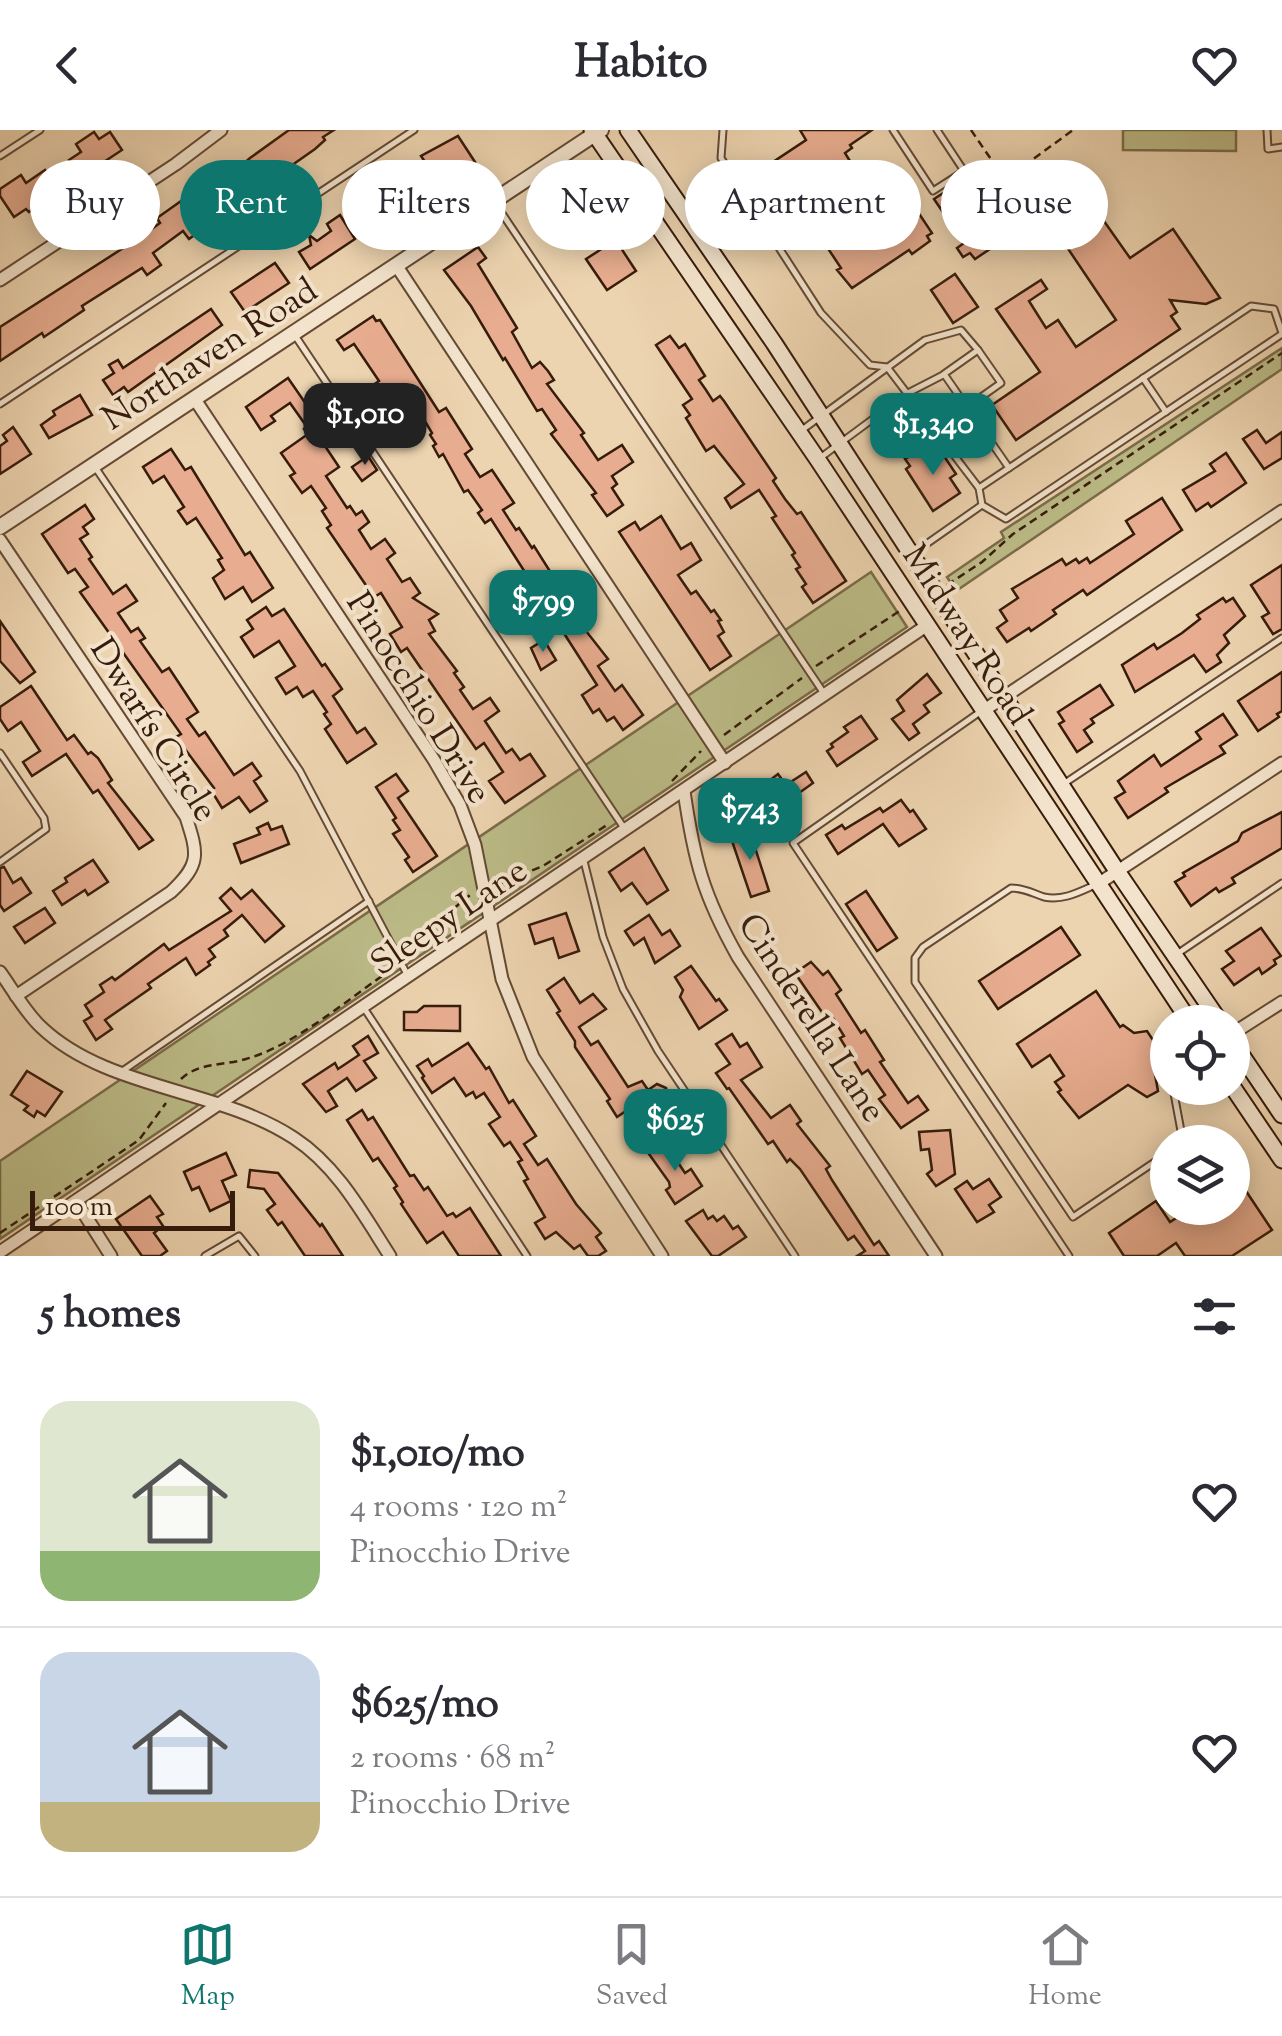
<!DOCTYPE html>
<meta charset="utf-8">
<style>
body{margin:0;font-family:"Sorts Mill Goudy",serif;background:#f2f2f3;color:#2b2b33;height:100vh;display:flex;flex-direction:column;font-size:38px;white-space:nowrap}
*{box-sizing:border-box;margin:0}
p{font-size:32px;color:#7c7c81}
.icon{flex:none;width:55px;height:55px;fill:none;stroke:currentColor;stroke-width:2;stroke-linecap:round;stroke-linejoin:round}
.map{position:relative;height:1126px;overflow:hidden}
.panel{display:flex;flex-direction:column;background:#fff;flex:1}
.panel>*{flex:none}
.guide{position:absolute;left:30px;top:30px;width:1222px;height:90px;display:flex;gap:20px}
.controls{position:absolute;left:1150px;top:875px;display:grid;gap:20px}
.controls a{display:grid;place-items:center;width:100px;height:100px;border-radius:50%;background:#fff;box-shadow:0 5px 25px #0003;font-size:50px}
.scale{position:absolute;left:30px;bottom:25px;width:205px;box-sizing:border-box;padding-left:10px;border:5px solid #371c0b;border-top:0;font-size:28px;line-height:35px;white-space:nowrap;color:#371c0b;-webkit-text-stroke:8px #f3e3cc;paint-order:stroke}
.price{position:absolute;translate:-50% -85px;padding:0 22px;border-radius:20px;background:#0f766e;color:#fff;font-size:32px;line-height:65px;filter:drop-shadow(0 2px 5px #0008)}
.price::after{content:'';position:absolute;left:50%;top:60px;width:30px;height:22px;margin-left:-15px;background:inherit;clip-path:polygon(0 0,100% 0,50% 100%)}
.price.selected{background:#222;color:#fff}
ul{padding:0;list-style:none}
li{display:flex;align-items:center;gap:30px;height:250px;padding:0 40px}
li+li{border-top:2px solid #e1e1e2}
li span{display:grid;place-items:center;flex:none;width:280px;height:200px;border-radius:30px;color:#555}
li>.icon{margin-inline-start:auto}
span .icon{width:120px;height:120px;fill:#fffc;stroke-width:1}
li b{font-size:42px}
h2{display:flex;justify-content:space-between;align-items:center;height:120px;padding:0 40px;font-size:42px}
.chip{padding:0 35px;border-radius:45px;background:#fff;box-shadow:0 5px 25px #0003;font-size:35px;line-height:90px}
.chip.selected{background:#0f766e;color:#fff}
header{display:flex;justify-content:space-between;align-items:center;height:130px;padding:0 40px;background:#fff;font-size:45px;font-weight:800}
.tabs{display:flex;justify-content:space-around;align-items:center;height:140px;border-top:2px solid #e1e1e2;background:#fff;font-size:28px;color:#7c7c81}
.tabs a{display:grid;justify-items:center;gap:5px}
.tabs .selected{color:#0f766e}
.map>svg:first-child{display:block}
.green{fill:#bcbc88;stroke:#7a6c4a;stroke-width:2.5}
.building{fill:#e8ad90;stroke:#371c0b;stroke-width:2.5}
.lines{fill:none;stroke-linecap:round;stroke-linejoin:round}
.service-casing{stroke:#644a34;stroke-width:9}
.minor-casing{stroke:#644a34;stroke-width:15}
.tertiary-casing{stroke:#644a34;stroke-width:18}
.secondary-casing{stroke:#371c0b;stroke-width:19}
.path{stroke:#371c0b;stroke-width:2.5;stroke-dasharray:8 5;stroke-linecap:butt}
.service{stroke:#f3e3cc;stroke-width:5}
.minor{stroke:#f3e3cc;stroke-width:11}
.tertiary{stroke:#f3e3cc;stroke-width:14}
.secondary{stroke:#f3e3cc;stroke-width:15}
.labels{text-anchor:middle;stroke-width:8;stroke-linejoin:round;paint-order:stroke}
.street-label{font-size:35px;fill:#371c0b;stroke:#f3e3cc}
</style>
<header><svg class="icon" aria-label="back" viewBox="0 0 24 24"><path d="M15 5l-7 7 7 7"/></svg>Habito<svg class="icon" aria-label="heart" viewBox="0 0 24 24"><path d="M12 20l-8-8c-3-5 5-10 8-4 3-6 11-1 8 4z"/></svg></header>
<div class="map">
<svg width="1282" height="1126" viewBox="0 0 1282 1126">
<rect width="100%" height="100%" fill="#edd4b0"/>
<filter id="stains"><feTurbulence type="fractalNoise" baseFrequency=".002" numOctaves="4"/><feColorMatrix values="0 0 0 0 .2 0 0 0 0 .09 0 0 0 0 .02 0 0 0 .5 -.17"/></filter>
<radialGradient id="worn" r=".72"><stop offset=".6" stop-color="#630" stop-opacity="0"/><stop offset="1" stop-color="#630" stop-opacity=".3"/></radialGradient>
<g class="green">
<polygon points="1123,0 1236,0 1236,21 1123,20"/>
<polygon points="1282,218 1282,239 956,461 947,447 1004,408 1001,402"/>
<polygon points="871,442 907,497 0,1109 0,1031"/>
</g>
<g class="building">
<polygon points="289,0 334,0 323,7 325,10 315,19 278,45 282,50 239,79 222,55 237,45 234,42 250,28"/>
<polygon points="800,0 872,0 850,15 852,18 845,23 853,36 826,54 817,41 795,56 809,76 827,64 842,87 866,69 854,51 880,34 888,46 892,43 932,103 927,106 930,111 912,124 909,120 852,158 837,140 841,138 809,90 783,107 767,83 787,70 767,41 772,38 770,34 806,10"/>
<polygon points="94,2 99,9 110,2 122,20 81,47 69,30 81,22 76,14"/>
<polygon points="458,6 475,32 450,49 448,45 438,51 421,26"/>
<polygon points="1063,33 1130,128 1173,99 1220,168 1206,174 1170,170 1177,182 1171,186 1180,199 1016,310 992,275 1040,242 996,179 1041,150 1047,159 1029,171 1046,198 1058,190 1076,217 1116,190 1044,83 975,129 970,123 963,127 957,118 964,113 934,69 978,40 1001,74"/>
<polygon points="45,40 58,59 29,82 26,79 14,87 0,66 0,59 21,45 26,53"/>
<polygon points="407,44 420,64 394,86 392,83 386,87 384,83 372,91 360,68"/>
<polygon points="577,51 636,141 607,160 586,129 600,120 568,74 558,81 550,69"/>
<polygon points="198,59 219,87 189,109 183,101 153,123 161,135 147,145 142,138 82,176 84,180 44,207 42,203 0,231 0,197 142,106 160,93 157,88"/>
<polygon points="340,85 355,109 310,139 299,122 311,115 309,105 317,111 331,101 327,94"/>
<polygon points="478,117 486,128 478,134 517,198 512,202 532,238 540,232 548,241 554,250 547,254 584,303 581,305 598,330 622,315 633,332 612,346 617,354 612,358 623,375 607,386 592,365 596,363 551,304 556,300 542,279 537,281 505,228 503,230 471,176 444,140"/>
<polygon points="275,133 289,153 245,182 231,162"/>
<polygon points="955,144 978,177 953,193 931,160"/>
<polygon points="211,179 222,195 128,262 124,257 113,265 103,250 114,243 109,235 118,230 123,238"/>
<polygon points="373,186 376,191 380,190 439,282 446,278 472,319 465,324 480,347 492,340 514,373 503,380 516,400 519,398 532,418 534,416 558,454 551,458 575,494 579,492 608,529 598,536 615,561 622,555 643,585 623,600 614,587 607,591 599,579 593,583 582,565 597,555 491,389 485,393 478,383 482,380 468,360 464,362 443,324 439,327 433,316 436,314 430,305 432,303 419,281 416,283 398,256 382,267 373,255 379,251 354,214 344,220 337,210"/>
<polygon points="670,206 679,218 685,214 705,246 699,250 706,260 713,271 720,266 724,271 776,348 773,351 785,369 797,384 801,382 846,451 813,473 802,457 806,454 796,439 800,437 792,425 795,423 772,388 776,386 759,360 731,378 725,368 744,354 714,316 706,321 686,288 690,285 683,275 692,269 656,215"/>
<polygon points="288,248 317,290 326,283 339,302 323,313 339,337 326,346 347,378 350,376 356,385 362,381 369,392 359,400 371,419 385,409 395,423 387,429 402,452 410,448 420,463 413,468 438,484 429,490 435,501 429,504 457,541 454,543 464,557 460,560 473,579 490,568 499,581 485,591 506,623 512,619 520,630 530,624 545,646 505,673 489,651 503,642 484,613 476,619 407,518 401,522 390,504 402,497 381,463 374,467 327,398 331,395 322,381 326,378 311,356 302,363 290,346 295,343 281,323 308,304 304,299 307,297 290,273 271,286 275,291 261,300 246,277"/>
<polygon points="80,265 92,285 49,308 41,295 55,285 53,281"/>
<polygon points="13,297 31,324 0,344 0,316 7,311 3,305"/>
<polygon points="1257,300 1266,313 1282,302 1282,328 1264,339 1243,309"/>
<polygon points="928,317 939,330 944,326 956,344 950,348 960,363 933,381 906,339 910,336 905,329"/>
<polygon points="171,319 185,340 191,337 245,425 250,422 273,458 252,472 243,457 225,469 213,448 224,440 218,430 222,428 196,388 187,394 178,381 184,377 164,346 153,353 143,337"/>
<polygon points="1226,323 1246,353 1211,377 1208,373 1196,381 1183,360 1215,341 1210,334"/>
<polygon points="368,326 377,340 362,351 352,337"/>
<polygon points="1162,368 1182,400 1087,465 1083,460 1053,480 1056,484 1031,501 1029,498 1007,512 997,498 1007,491 1000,480 1018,468 1012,459 1062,429 1066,435 1076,429 1079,433 1087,428 1090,433 1134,404 1126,391"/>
<polygon points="85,375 94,389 83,397 88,404 80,409 92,427 89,429 113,464 126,455 137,471 118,483 131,502 138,498 145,508 140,511 162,542 169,538 198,582 187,589 199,606 205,602 234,645 252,633 261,646 254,651 267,671 250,682 239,667 222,678 211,660 214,658 176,607 181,604 80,462 88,457 75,439 68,443 42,404"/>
<polygon points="661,386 681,419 691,413 701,430 678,445 691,464 696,461 711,482 714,480 721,490 718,491 724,502 718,506 731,526 710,540 619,402 635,392 640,400"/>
<polygon points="1282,435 1282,499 1273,504 1262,487 1269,483 1251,455"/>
<polygon points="1223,468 1226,472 1233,468 1245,486 1224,505 1229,513 1217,525 1221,532 1206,542 1194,525 1135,562 1122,535 1154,514 1157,519 1182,503 1200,489 1197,485"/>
<polygon points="266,477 272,486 284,479 322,536 325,534 342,559 333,566 357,603 365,598 376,614 347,633 325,599 331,594 324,584 327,582 313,561 303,567 297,557 286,564 276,548 295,536 279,511 254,527 241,507 253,499 247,490"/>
<polygon points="0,491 35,542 20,553 0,531"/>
<polygon points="544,510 556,530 541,540 531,518"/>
<polygon points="1282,542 1282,581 1277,584 1279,587 1258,601 1238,571"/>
<polygon points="927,544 941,563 924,575 929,582 913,594 919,603 909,610 892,589 904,581 897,570"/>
<polygon points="1100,555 1113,575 1091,589 1094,593 1084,600 1092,612 1077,622 1059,594 1064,591 1058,582"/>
<polygon points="31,556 67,610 74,605 88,624 91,622 98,628 112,650 108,653 153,710 139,719 98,660 93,663 66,624 32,646 23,632 40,621 21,592 8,601 0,589 0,577"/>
<polygon points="1223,584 1237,605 1220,616 1225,623 1165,658 1168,662 1128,688 1115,668 1125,662 1118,651 1154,625 1161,636 1201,609 1196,602"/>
<polygon points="861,586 877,609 837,636 827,621 833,617 831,614 848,602 844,597"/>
<polygon points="806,642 813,653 781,676 791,690 781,697 768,679 752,690 740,673 778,644 786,655"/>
<polygon points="396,644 408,661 398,668 437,726 413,742 405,730 409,727 393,704 400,700 393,690 396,688 376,657"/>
<polygon points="901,670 910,682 913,680 926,699 899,716 883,694 838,724 826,705 842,695 845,699 880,678 883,682"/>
<polygon points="1282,682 1282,718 1232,748 1235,753 1219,762 1216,758 1191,776 1175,752 1185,746 1183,743 1238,711 1242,703"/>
<polygon points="268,693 271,700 282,696 289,714 241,733 234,714 260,704 257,698"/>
<polygon points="749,699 769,761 751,767 730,705"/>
<polygon points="644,718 668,760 647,774 632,753 621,761 609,742"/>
<polygon points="93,730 108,752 88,765 85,760 62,775 53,761 67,752 65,748"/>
<polygon points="4,737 13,753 21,748 31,763 4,781 0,775 0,738"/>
<polygon points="231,758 241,769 252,760 284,796 265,812 242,785 224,800 228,806 209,819 215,827 208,832 210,835 196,845 186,828 148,854 151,858 105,890 112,899 96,910 84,891 92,886 85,875 104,862 100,855 112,847 115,850 164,814 169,820 231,781 220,768"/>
<polygon points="866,761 897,808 877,821 846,774"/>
<polygon points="45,778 55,793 25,813 14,797"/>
<polygon points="566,783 579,821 559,828 553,808 535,814 529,795"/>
<polygon points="649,785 662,805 670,800 680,816 655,833 644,808 634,815 625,801"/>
<polygon points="1061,797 1080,825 998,879 979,851"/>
<polygon points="1261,798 1281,826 1274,830 1276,834 1262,844 1259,838 1234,855 1222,839 1234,831 1226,821"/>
<polygon points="811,832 823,845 828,841 841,860 836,864 861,903 865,900 884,930 880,932 908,973 918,966 928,980 901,998 879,969 885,965 868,940 862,944 840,908 844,906 831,885 826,888 795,843"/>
<polygon points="691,836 716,871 719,869 727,880 699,899 680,867 683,860 675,847"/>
<polygon points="564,848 580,873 593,864 606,879 579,897 591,915 598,911 628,957 642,951 648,960 657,954 666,958 670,971 658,978 673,1000 655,1012 632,977 617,987 607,971 610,969 575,917 575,911 557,883 560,881 547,860"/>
<polygon points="1096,861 1120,897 1123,895 1134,903 1147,901 1161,922 1153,933 1158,961 1147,967 1128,955 1079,988 1058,962 1061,960 1055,952 1064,946 1050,925 1032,937 1017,914"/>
<polygon points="424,876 460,876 460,901 404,900 404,882 417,882"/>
<polygon points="732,904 740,917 747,913 762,937 741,950 771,988 790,975 801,991 797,994 830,1036 826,1039 832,1050 874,1115 879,1111 889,1126 857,1126 865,1121 854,1106 848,1110 800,1039 790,1029 787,1032 773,1011 768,1014 729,958 727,959 716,943 730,934 716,914"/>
<polygon points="368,906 378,923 364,931 376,948 356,961 347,948 328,961 337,976 326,982 303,954 335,933 338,939 359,925 353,916"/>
<polygon points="468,913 486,939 489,937 509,973 513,970 536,1006 524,1014 538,1035 547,1029 576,1074 601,1103 596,1107 606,1121 598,1126 588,1126 580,1115 574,1119 556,1102 545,1109 535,1093 545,1087 524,1051 528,1049 518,1032 522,1030 510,1012 504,1016 489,994 500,987 484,963 476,968 473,962 466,966 454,948 432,963 422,948 424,946 417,936 428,929 432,936"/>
<polygon points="27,941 62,962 45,986 37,981 34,987 24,980 28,976 11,965"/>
<polygon points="362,980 368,990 373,987 410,1046 414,1045 424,1060 428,1057 447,1086 453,1083 456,1087 470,1078 501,1126 459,1126 443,1102 427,1113 401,1074 403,1072 394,1058 397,1056 378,1028 373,1031 347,990"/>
<polygon points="950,1000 955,1044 936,1056 927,1044 932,1040 929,1019 921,1020 919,1002"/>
<polygon points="665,1013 685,1043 691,1039 702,1056 675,1074 666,1060 670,1057 669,1052 649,1024"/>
<polygon points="226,1023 236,1045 222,1051 231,1071 210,1081 199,1057 192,1060 184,1042"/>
<polygon points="250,1040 278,1043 320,1096 322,1094 343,1126 305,1126 282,1092 278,1095 267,1080 275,1074 264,1059 248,1057"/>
<polygon points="1232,1040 1272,1100 1232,1126 1185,1126 1176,1113 1157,1126 1124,1126 1109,1103 1156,1071 1170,1092 1192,1078 1232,1078"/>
<polygon points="989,1049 1001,1067 989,1075 994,1082 977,1092 955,1059 967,1051 973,1059"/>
<polygon points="150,1066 163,1084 157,1087 163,1096 154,1103 167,1121 160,1126 142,1126 116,1089"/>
<polygon points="703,1080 708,1089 713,1086 717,1091 724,1086 733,1099 738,1096 746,1107 718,1126 712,1126 686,1091"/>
</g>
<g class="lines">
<defs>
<g id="service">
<polyline points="723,0 721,28 821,183 870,235 887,237 979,358"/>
<polyline points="893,0 933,61 964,41 937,0"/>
<polyline points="1267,0 1268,19 1282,17"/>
<polyline points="0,26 40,0"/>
<polyline points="495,73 823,562"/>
<polyline points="1282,203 1274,179 1251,176 979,358 982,375 1006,389 1282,204"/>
<polyline points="294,204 624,698"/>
<polyline points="1143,248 1166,282"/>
<polyline points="0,274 414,0"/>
<polyline points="967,277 1001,253 978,220"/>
<polyline points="802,300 925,210 961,200 978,220 944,244 1009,338"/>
<polyline points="820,328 908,263 943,245"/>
<polyline points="95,337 300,641 408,846"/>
<polyline points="915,422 982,375"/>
<polyline points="980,582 793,713 1069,1126"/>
<polyline points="0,623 44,688 46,699 0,732"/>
<polyline points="1065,653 1282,508"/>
<polyline points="584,731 603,807 623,859 658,921 795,1126"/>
<path d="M1095,755C1079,762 1063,771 1044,767C1032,763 1024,758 1011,758L923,817L915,828V852L1073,1087L1168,1023"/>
<polyline points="1177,824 1282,753"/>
<polyline points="364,878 527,1126"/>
<polyline points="121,942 369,771"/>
<polyline points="1173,958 1181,1001 1177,1012"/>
<polyline points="205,1126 239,1106 255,1126"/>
</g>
<g id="minor">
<polyline points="396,135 725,633"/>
<polyline points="0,150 176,34 221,0"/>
<polyline points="194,268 434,630 460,675 475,715 502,849 533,927 662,1126"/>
<path d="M0,410L186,687C198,724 201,734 171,762L16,866"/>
<polyline points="983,581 1282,381"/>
<path d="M684,661C694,730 703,765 738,827L936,1126"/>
<polyline points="1098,754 1282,633"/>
<path d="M0,842C13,860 25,882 41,897C107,960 218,958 294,1008C337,1036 363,1084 390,1126"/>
<polyline points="1232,904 1282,872"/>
<polyline points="76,1071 111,1126"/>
<polyline points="0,1122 926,496"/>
</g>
<polyline id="tertiary" points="0,397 601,0"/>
<g id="secondary">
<polyline points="592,0 818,330 1190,892"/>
<polyline points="628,0 774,213 1117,741 1220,892"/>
<polyline points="1232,911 1282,985"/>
<polyline points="1232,956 1282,1030"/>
</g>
</defs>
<use href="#service" class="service-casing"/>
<use href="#minor" class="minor-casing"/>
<use href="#tertiary" class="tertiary-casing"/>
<use href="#secondary" class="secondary-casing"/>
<g class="path">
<polyline points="971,0 997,38 1010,46 1073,0"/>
<polyline points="947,455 982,432 1013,404 1282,223"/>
<polyline points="816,536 901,480"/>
<polyline points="724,605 802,548"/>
<polyline points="672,651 701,621"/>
<polyline points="496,755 543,736 607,695"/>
<polyline points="411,826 440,803 452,780 470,765"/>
<path d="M181,949C199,932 223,936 246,929C296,915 349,868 392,839"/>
<polyline points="0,1103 139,1010 166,973"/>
</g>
<use href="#service" class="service"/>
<use href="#minor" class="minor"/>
<use href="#tertiary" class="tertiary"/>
<use href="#secondary" class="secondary"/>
</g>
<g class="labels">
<g class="street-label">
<text transform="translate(209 223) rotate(-33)" y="12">Northaven Road</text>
<text transform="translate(968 504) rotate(57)" y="12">Midway Road</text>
<text transform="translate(420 567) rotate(58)" y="12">Pinocchio Drive</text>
<text transform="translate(155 599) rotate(58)" y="12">Dwarfs Circle</text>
<text transform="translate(448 786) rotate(-34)" y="12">Sleepy Lane</text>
<text transform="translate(813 887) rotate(57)" y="12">Cinderella Lane</text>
</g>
</g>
<rect width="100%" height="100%" filter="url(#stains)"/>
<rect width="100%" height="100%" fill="url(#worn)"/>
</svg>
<div class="controls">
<a><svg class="icon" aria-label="locate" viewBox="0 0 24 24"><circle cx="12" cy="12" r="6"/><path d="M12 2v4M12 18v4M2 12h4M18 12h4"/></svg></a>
<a><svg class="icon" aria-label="layers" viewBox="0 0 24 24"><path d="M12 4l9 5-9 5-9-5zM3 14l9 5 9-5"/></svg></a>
</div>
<div class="scale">100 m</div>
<b class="price selected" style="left:365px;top:338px">$1,010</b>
<b class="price" style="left:933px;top:348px">$1,340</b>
<b class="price" style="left:543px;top:525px">$799</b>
<b class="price" style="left:750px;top:733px">$743</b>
<b class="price" style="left:675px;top:1044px">$625</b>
<div class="guide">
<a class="chip">Buy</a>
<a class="chip selected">Rent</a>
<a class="chip">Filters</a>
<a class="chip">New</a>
<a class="chip">Apartment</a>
<a class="chip">House</a>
</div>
</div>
<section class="panel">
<h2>5 homes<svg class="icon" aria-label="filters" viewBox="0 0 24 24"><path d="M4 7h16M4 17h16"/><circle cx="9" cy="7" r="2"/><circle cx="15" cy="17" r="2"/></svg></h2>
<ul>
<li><span style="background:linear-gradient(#dfe7d0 75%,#8fb573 0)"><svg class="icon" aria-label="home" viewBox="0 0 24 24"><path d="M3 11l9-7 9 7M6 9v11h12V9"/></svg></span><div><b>$1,010/mo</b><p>4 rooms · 120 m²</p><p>Pinocchio Drive</p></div><svg class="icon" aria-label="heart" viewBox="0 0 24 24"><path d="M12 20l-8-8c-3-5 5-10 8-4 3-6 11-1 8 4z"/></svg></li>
<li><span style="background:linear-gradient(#c9d6e8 75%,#c2b280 0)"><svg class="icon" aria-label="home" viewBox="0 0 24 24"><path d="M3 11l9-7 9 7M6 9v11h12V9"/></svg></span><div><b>$625/mo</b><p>2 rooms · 68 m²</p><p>Pinocchio Drive</p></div><svg class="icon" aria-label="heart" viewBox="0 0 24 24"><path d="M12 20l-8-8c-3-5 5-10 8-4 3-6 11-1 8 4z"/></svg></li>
</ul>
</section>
<nav class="tabs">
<a class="selected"><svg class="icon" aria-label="map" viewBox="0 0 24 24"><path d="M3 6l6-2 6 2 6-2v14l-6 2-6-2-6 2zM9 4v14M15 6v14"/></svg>Map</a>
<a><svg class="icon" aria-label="saved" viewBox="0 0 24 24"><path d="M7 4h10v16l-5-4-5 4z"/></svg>Saved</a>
<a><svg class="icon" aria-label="home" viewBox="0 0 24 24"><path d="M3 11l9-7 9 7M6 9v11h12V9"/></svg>Home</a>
</nav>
